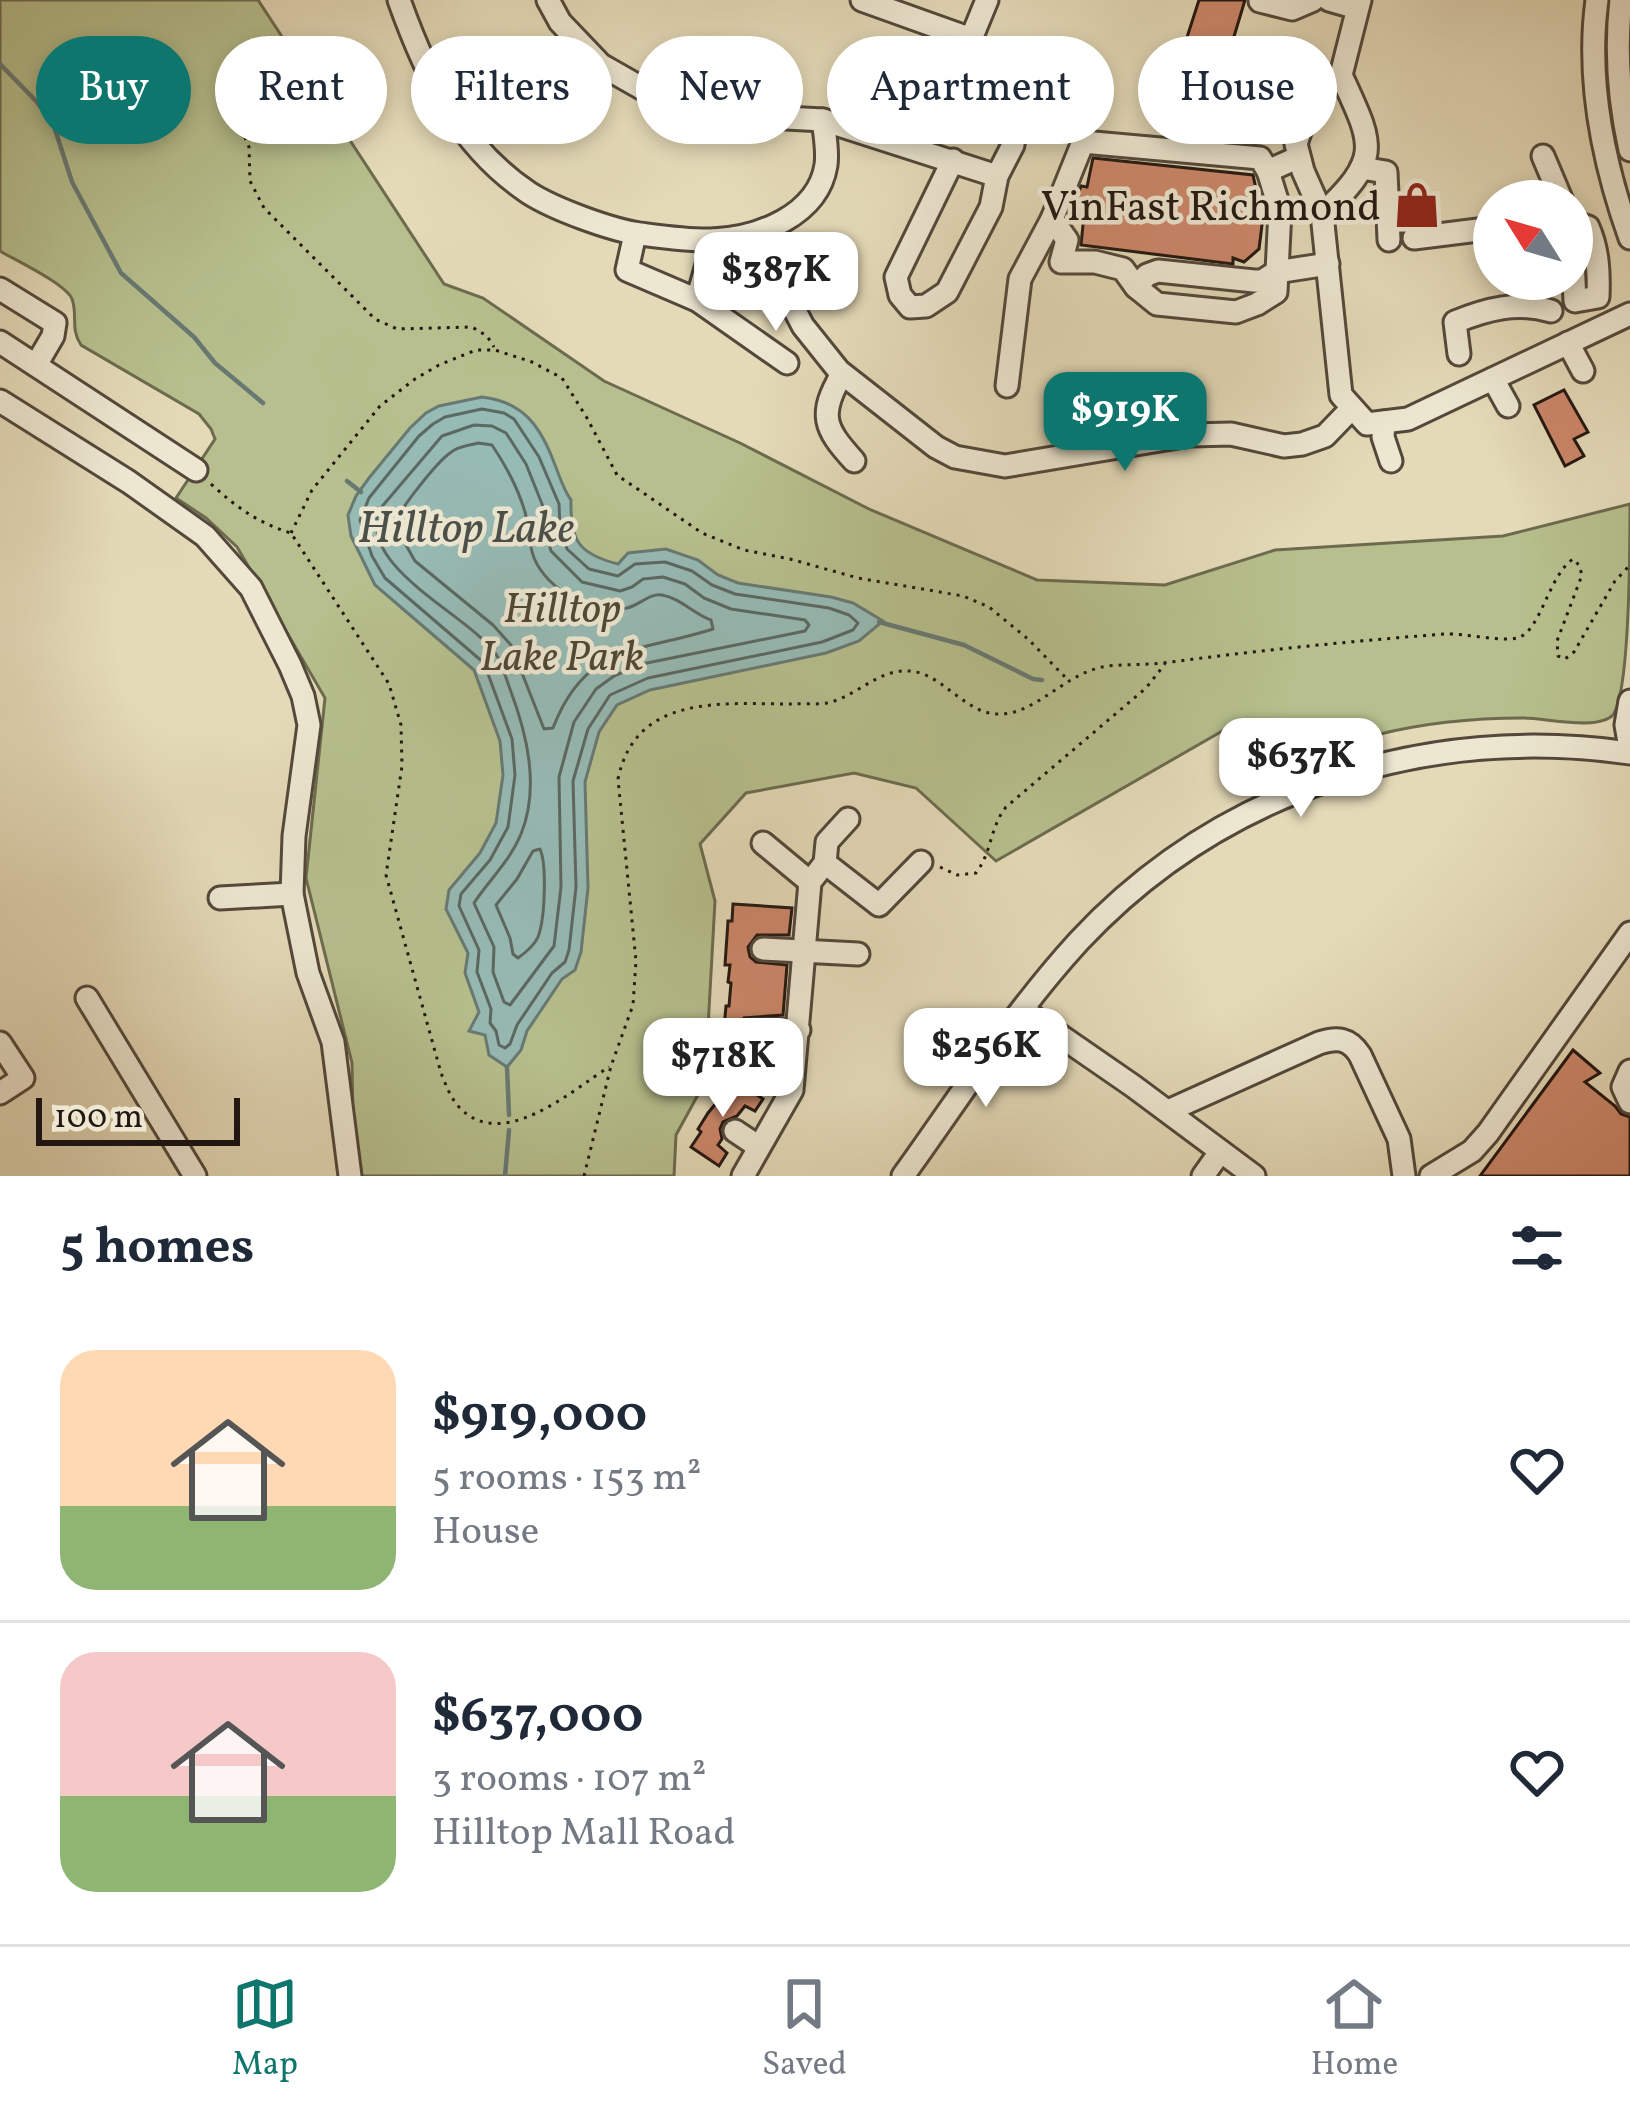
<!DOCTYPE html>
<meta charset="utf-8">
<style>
body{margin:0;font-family:Vollkorn,serif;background:#f6f6f7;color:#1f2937;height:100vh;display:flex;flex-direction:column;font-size:45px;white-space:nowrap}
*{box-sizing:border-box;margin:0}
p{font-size:39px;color:#747a83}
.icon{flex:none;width:66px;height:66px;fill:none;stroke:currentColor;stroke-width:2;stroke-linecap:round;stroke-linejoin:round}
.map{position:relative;height:1176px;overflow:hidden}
.side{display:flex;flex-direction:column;background:#fff;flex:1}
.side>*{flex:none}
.top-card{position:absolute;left:36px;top:36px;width:1560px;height:108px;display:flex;gap:24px}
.needle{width:78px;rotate:307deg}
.tools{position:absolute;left:1473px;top:180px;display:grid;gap:24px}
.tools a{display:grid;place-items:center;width:120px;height:120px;border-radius:50%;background:#fff;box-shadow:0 6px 18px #0003;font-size:60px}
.scale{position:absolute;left:36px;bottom:30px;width:204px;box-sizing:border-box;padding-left:12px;border:6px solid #231711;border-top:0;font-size:33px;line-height:42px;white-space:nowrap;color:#231711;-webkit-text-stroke:9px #ede7d1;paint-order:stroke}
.price{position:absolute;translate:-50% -102px;padding:0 27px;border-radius:24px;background:#fff;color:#222;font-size:39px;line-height:78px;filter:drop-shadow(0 3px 6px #0008)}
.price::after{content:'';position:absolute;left:50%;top:72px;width:36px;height:27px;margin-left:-18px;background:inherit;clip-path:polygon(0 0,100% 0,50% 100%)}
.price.active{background:#0f766e;color:#fff}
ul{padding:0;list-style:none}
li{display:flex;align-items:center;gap:36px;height:300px;padding:0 60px}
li+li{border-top:3px solid #e0e1e3}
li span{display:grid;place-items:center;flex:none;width:336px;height:240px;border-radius:36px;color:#555}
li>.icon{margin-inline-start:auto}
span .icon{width:144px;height:144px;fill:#fffc;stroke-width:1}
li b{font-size:51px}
h2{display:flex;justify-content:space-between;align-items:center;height:144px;padding:0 60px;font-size:51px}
.chip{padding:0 42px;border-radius:54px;background:#fff;box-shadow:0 6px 18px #0003;font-size:42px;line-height:108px}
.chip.active{background:#0f766e;color:#fff}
.tab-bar{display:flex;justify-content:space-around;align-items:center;height:168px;border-top:3px solid #e0e1e3;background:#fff;font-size:33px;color:#747a83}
.tab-bar a{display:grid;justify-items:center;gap:6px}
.tab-bar .active{color:#0f766e}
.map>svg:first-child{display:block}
.green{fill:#b6bf8d;stroke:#6c6b4f;stroke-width:3}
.water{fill:#96bab4;stroke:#687973;stroke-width:3}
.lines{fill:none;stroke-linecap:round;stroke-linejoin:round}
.shore{stroke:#5c6862;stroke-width:3}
.stream{stroke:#687973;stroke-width:4.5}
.building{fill:#cc876a;stroke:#231711;stroke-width:3}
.minor-casing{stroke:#53483b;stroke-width:27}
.path{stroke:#231711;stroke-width:3;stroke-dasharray:3 6;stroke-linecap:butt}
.minor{stroke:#ede7d1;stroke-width:21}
.labels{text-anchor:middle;stroke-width:9;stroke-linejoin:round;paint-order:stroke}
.poi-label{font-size:42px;fill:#231711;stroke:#ede7d1;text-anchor:end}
.park-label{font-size:42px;font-style:italic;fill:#4f4936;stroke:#ede7d1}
.water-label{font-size:45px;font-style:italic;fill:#4b504a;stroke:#ede7d1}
</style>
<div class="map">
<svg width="1630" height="1176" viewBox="0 0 1630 1176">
<rect width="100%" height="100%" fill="#e4dab8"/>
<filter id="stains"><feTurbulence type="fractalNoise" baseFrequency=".00167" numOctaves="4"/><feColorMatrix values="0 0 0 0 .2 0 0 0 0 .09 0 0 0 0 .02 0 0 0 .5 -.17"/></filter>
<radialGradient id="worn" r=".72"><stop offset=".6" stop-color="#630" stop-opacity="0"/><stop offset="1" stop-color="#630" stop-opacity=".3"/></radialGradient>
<path class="green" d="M0,0H258L444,284L483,298L604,381L740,443L871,510L1037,580L1165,585L1275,550L1503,536L1630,504C1630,542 1630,691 1613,715C1597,731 1547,718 1523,718C1474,718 1423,723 1376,735C1346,742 1317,755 1287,763L1238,722L996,861L916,788L854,773L746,793L700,844L715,901L705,1082L676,1135L674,1176H354L352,1063L306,878L325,698L237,547L206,518L176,498L215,439L211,429L199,414L81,345C70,329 78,315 72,299C66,284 15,260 0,251Z"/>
<path class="water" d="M482,397C524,402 541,427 555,465C560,477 563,489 571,500C570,540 578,554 618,564L628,553L666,549L698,560L718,575L738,583L831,597L853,603L883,621L859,641L826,653L650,690L617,705L599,732L585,782L588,888L581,952L575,970L562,979L527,1031L521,1050L507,1067L489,1055L485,1035L469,1031L479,1012L465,973L468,953L446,909L449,890L480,853L496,823L503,775L500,741L474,670L375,585L351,536L348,515L356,496L369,478L410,428L426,413L439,406Z"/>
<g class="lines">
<g class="shore">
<polygon points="482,409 504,413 514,419 539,457 559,504 560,527 567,549 589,569 618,576 635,564 665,562 692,571 712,585 735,594 829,608 849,615 858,623 853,630 822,642 648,678 610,695 588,729 573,781 576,887 569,950 565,962 552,973 517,1025 510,1044 505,1048 499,1045 496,1031 490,1023 491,1009 477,972 479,950 459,906 461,894 490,860 508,827 515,775 512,739 484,663 385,578 372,556 360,520 369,498 419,436 433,424 445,417"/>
<path d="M474,425L492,426L506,433L526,464L544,509L545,530L551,551L582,582L620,591L632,587L643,579L663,577L685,584L704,598L731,609L805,620L809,625L805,631L642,664L614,676L596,689L574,722L559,777L561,887L554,946L510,1005L504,1002L493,972L494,947L474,903C489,880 510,861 521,834C540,787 527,734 510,689C506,678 502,664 496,654C469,615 358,568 379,510L442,436Z"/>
<path d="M478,443L492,445C506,466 518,488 525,512C529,527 528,542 534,558C548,590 592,615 627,608C640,605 649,593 662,595C680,598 694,614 711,620L713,629C639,653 586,642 553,728L544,729L511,645L493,625L415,561L394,524C400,509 436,463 450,453C458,446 468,446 478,443Z"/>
<path d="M540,849C547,865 545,919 538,937C534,946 525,953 518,958L513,954L510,938L496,905L517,879L533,851Z"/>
</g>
<g class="stream">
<polyline points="0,64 36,101 53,123 72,182 121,273 194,337 215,363 263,403"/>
<polyline points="347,481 361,492"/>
<polyline points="879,622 964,645 1033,679 1042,680"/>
<polyline points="507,1067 509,1115"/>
<polyline points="505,1176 509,1130"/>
</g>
</g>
<g class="building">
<polygon points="1199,0 1245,0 1223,73 1180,59"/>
<polygon points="1093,158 1253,175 1258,198 1261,198 1264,209 1259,249 1244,262 1233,258 1233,264 1081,245 1084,215 1070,214 1081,186 1087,187"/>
<polygon points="1564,390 1588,432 1574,439 1584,456 1565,466 1534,405"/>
<polygon points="733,904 792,908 789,935 757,935 748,947 750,957 756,962 787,965 783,1015 744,1018 736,1030 738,1038 745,1045 781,1045 777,1071 725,1068 726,1050 722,1050 726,1006 729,1006 731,983 728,982 730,965 725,965 728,921 732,921"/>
<polygon points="1573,1050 1600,1073 1585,1082 1615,1106 1621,1114 1630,1117 1630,1176 1480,1176"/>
<polygon points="735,1080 763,1099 755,1111 745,1106 737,1116 723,1122 720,1129 722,1139 718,1145 727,1153 719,1166 691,1147 701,1132 698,1129 708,1113"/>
</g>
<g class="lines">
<defs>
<g id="minor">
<path d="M399,0C426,76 460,147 529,193C554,209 611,230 640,234C663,237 690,241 713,240C758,238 818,216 826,165C828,151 825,135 823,120"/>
<polyline points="548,0 560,22 601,65 666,102 710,114 823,120 997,176"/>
<polyline points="862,0 971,39"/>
<polyline points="1329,0 1357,8"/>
<polyline points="1360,0 1341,75 1327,87 1305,117 1296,144 1303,171 1322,214 1341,395 1367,424 1408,419 1630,314"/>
<path d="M1597,0C1586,81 1603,162 1630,238"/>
<path d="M1621,0C1615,51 1619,100 1630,150"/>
<polyline points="1260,1 1292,9 1313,0"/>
<polyline points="971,39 987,0"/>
<polyline points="1543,156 1562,201"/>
<polyline points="953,160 896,277 900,295 910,307 926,306 947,292 991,207 997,176 1013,145 1015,125 971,39"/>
<polyline points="1361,168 1386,172 1389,240"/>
<path d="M1322,214C1383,157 1373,145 1341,75"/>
<polyline points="1052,219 1067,240 1061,262 1095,262 1123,269 1136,287 1157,304 1236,312 1257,304 1276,292 1280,210 1268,171 1299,157"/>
<path d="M1572,222L1588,227C1598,249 1599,273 1598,297L1575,301L1572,240"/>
<polyline points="766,229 781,284 803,326 839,371 936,447 955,457 1005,466 1190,435 1231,434 1284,446 1302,444 1325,436 1352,408"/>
<polyline points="635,234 627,270 697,300 787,363"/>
<polyline points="1414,238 1494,228"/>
<polyline points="1136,287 1147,275 1158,271 1254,281 1262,281 1276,272 1328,264"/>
<polyline points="0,289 55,323 53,336 36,365"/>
<polyline points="697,300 714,240"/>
<polyline points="0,342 196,470"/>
<polyline points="1568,343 1583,371"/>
<path d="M1459,354L1455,322C1487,309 1517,301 1551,311"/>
<path d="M842,374C818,415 824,428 854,461"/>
<polyline points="1493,379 1508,406"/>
<polyline points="1007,386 1020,279 1052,219 1083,142 1260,158 1268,171"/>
<polyline points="0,401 129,482 205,536 251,588 290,665 303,696 309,725 294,836 292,894 308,973 333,1042 350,1176"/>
<polyline points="1384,422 1383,437 1391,461"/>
<polyline points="1630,701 1626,725 1630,748"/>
<polyline points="763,843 810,882"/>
<polyline points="825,863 879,905 921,862"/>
<polyline points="825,863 827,842 848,819"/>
<polyline points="220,898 292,894"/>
<polyline points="763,949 858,954"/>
<polyline points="87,998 195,1176"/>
<polyline points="1023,1010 1133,1086 1254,1176"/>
<polyline points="751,1031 799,1030"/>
<polyline points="0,1043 23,1078 0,1093"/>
<polyline points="1630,1071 1623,1087 1630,1102"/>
<path d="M1168,1111L1319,1043C1337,1037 1349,1038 1360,1055L1399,1139L1404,1176"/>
<polyline points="735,1131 759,1147"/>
<polyline points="743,1176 792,1090 810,882 825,863"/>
<path d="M903,1176C960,1097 1013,1013 1079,941C1221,789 1426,724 1630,753"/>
<polyline points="1203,1176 1220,1152"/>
<polyline points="1431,1176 1472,1151 1488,1133 1630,933"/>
</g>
</defs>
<use href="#minor" class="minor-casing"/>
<g class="path">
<polyline points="241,129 249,147 250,181 264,208 375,319 397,329 472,327 487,336 494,347"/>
<path d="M211,484C236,507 258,523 291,533L389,684L401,725L402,766L386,875L441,1073C446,1085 450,1097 459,1107C502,1153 571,1091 609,1067"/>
<polyline points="291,533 312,490 380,406 415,379 439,365 476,350 495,350 532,362 562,378 587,418 617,475 702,533 744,550 790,559 858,578 963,596 989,607 1028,639 1067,679"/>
<path d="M940,867L957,875L976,873C992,852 990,827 1006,807L1146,688L1165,664"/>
<path d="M584,1176L611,1066L633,1005L636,961L618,779C636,693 723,704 791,704C802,703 816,705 827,703C860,696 883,662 920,673C947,681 970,716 1001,714C1038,713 1067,671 1108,666C1129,664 1150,665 1171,662C1262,650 1353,641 1444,634C1463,633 1502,642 1517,638C1541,632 1548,576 1573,559L1579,565L1582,575L1557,641L1558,656L1565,659L1574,652L1615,581L1630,565"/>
</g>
<use href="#minor" class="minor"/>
</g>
<defs>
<symbol id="shop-bare" viewBox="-9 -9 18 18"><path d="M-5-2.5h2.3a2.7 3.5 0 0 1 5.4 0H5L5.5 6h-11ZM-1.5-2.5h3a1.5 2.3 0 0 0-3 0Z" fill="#8f2418" stroke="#ede7d1" stroke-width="2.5" paint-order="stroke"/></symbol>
</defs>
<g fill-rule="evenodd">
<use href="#shop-bare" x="1384" y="172" width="66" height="66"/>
</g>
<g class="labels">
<g class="poi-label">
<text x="1381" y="220">VinFast Richmond</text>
</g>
<g class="park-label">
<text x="562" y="622">Hilltop<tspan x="562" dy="48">Lake Park</tspan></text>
</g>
<g class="water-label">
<text x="466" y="542">Hilltop Lake</text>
</g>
</g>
<rect width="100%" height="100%" filter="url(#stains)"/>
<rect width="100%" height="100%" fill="url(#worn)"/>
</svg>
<div class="tools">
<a><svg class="needle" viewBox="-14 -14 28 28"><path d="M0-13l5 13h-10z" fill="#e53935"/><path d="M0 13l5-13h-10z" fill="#747a83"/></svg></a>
</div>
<div class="scale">100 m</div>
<b class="price" style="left:776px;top:334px">$387K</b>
<b class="price active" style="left:1125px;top:474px">$919K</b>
<b class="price" style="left:1301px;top:820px">$637K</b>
<b class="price" style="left:986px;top:1110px">$256K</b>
<b class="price" style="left:723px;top:1120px">$718K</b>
<div class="top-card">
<a class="chip active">Buy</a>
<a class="chip">Rent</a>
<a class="chip">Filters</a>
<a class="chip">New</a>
<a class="chip">Apartment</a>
<a class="chip">House</a>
</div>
</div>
<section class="side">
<h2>5 homes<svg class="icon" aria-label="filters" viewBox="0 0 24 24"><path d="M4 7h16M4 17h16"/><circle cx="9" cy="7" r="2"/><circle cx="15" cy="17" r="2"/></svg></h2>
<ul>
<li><span style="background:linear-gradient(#ffd9b3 65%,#8fb573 0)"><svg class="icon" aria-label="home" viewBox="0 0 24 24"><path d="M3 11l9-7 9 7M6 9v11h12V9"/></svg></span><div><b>$919,000</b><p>5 rooms · 153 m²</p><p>House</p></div><svg class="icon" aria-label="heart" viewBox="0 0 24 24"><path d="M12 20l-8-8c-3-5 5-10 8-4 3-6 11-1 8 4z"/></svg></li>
<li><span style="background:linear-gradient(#f6c9c9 60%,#8fb573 0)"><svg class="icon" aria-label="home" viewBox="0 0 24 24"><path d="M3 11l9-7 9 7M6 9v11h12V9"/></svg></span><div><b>$637,000</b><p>3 rooms · 107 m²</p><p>Hilltop Mall Road</p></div><svg class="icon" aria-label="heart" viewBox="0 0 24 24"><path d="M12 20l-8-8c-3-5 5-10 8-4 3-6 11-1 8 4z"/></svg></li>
</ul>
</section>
<nav class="tab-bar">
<a class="active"><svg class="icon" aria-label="map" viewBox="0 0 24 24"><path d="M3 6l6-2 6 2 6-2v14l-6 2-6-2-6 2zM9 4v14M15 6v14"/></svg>Map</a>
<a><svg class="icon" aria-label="saved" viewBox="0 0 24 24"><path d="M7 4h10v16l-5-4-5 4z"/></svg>Saved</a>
<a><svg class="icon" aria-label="home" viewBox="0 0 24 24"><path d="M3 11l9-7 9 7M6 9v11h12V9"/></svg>Home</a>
</nav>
